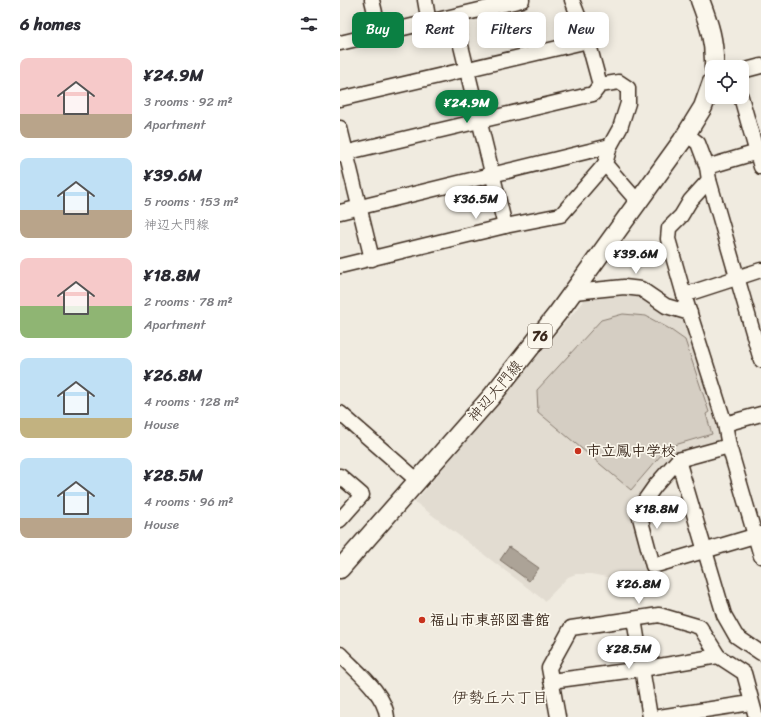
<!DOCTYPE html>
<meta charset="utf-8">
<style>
body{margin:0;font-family:Sriracha,"Klee One",sans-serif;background:#f7f7f7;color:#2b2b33;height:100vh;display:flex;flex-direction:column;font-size:15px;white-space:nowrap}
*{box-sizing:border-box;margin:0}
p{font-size:13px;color:#7c7c81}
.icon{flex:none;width:22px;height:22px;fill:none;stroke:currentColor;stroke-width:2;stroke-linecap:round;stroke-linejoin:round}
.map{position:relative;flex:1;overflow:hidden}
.panel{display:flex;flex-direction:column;background:#fff;width:340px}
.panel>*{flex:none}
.top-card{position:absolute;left:12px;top:12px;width:349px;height:36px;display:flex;gap:8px}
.tools{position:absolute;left:365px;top:60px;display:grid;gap:8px}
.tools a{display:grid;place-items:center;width:44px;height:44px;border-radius:8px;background:#fff;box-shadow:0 2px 10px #0003;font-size:20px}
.price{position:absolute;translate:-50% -34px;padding:0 9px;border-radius:14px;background:#fff;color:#222;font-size:13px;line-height:26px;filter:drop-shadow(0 1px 2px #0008)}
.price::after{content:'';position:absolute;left:50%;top:24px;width:12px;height:9px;margin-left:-6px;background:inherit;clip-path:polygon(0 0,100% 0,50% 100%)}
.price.selected{background:#0b8043;color:#fff}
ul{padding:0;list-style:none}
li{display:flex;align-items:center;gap:12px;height:100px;padding:0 20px}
li span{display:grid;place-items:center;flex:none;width:112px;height:80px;border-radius:8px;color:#555}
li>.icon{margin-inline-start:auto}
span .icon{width:48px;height:48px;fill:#fffc;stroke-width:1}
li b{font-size:17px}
h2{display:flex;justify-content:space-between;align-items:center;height:48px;padding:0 20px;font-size:17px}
.tag{padding:0 14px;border-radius:8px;background:#fff;box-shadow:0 2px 10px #0003;font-size:14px;line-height:36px}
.tag.selected{background:#0b8043;color:#fff}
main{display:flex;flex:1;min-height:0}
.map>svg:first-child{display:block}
.built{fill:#e2dcd1}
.green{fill:#d5cec3;stroke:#887c70}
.water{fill:#aca397;stroke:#7f7367}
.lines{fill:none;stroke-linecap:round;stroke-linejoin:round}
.minor-casing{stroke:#3b2a1e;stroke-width:17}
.major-casing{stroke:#3b2a1e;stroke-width:21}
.minor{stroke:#fbf7ec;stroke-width:14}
.major{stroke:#fbf7ec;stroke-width:18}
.poi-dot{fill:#c8321e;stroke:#fbf7ec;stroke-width:1.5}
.labels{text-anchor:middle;stroke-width:3.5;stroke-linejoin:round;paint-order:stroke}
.shield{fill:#fbf7ec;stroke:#75685c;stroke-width:1}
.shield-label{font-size:14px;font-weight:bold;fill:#3b2a1e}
.street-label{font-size:15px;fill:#3b2a1e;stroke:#fbf7ec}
.poi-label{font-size:15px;font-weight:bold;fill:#3b2a1e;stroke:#fbf7ec;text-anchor:start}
.neighbourhood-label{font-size:16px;fill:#3b2a1e;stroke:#fbf7ec}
</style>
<main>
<section class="panel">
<h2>6 homes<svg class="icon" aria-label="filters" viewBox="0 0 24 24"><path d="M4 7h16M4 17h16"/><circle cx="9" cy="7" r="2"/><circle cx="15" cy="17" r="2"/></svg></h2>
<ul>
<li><span style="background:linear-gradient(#f6c9c9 70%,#b9a48a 0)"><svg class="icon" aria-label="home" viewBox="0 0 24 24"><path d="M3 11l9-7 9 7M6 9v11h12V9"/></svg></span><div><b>¥24.9M</b><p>3 rooms · 92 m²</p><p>Apartment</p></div></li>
<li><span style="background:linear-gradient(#bfe0f5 65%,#b9a48a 0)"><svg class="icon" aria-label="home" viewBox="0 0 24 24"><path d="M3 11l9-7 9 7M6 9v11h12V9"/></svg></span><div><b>¥39.6M</b><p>5 rooms · 153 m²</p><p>神辺大門線</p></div></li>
<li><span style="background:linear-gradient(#f6c9c9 60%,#8fb573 0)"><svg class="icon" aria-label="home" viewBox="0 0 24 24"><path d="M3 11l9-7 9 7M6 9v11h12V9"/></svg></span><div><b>¥18.8M</b><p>2 rooms · 78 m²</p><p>Apartment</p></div></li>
<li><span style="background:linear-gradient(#bfe0f5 75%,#c2b280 0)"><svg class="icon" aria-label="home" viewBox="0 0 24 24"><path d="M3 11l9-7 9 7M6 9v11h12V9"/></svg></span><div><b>¥26.8M</b><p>4 rooms · 128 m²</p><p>House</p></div></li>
<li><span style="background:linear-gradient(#bfe0f5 75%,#b9a48a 0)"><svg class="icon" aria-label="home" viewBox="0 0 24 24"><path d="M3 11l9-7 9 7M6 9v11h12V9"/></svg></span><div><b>¥28.5M</b><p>4 rooms · 96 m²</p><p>House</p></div></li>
</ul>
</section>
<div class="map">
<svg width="421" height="717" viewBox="0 0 421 717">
<rect width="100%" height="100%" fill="#f0ebe0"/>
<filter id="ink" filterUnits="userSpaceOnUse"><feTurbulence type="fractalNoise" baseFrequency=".025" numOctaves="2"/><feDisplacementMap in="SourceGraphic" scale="8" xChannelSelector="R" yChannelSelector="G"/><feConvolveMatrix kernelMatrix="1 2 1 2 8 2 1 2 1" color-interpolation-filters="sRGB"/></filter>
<g filter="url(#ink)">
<polygon class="built" points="264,291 301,294 348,316 382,431 383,442 335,458 294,511 313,586 251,574 236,574 228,577 205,601 75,502 246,298"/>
<polygon class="green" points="283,314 306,316 328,328 345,340 369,412 366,414 372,434 328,447 291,490 198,412 197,390 261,320"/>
<polygon class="water" points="169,547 199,568 189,581 160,560"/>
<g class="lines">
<defs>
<g id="minor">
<polyline points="32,0 40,34"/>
<polyline points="85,0 89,23"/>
<polyline points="232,0 248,41 260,85"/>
<polyline points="114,17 165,226"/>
<polyline points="0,43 182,0"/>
<polyline points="402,71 421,66"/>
<polyline points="401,97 421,167"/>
<polyline points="0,99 248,41"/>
<polyline points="0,128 32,259"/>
<polyline points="346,134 358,143 367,167 369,180 421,360"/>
<polyline points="0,154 253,94 260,85 279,82 288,88 288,103 280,128 270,146 265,164 298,202"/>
<polyline points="367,167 421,151"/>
<polyline points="369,180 350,201 341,216 329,228 328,239 344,295 385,424 389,446 421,556"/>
<polyline points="0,212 270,146"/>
<polyline points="0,266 165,226 221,215 265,164"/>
<polyline points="234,292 284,287 301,289 326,306 350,313"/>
<polyline points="344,295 421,270"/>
<polyline points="0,413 78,481"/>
<polyline points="385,424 421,414"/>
<polyline points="389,446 338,460 315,486 298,510 313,566 421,534"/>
<polyline points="338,460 384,615 396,636 421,653"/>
<polyline points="0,476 22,495 0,520"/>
<polyline points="294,619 310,717"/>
<path d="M0,654C16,671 45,693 47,717"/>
<polyline points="211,681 302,669 378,656"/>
<polyline points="218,717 209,668 231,628 319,615 360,627 378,656 404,673 416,717"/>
<polyline points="319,717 411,703"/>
</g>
<g id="major">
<path d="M360,0C369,24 375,41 374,67"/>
<polyline points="0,569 152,396 217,314 342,141 363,107 372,82"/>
</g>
</defs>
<use href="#minor" class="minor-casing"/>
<use href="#major" class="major-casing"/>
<use href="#minor" class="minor"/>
<use href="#major" class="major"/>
</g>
</g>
<g class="poi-dot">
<circle cx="238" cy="451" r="4"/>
<circle cx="82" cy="620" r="4"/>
</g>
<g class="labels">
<rect class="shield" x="188" y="324" width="24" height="24" rx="3"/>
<g class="shield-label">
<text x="200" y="341">76</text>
</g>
<g class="street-label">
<text transform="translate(155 391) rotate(-50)" y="5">神辺大門線</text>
</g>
<g class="poi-label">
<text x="246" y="456">市立鳳中学校</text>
<text x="90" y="625">福山市東部図書館</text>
</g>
<g class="neighbourhood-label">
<text x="160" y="703">伊勢丘六丁目</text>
</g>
</g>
</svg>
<div class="tools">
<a><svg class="icon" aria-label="locate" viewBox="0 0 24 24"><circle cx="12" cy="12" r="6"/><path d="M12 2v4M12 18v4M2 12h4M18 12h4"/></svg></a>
</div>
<b class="price selected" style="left:127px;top:124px">¥24.9M</b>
<b class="price" style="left:136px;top:220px">¥36.5M</b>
<b class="price" style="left:296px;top:275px">¥39.6M</b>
<b class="price" style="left:317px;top:530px">¥18.8M</b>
<b class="price" style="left:299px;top:605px">¥26.8M</b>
<b class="price" style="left:289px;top:670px">¥28.5M</b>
<div class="top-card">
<a class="tag selected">Buy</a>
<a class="tag">Rent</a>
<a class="tag">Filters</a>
<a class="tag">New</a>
</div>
</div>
</main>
